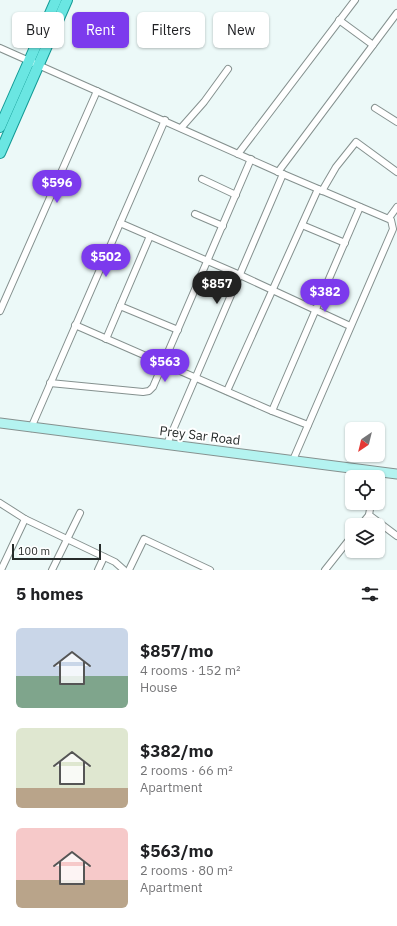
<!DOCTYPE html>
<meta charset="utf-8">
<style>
body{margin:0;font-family:"IBM Plex Sans",sans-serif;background:#f2f2f2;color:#202124;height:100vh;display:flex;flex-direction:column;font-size:15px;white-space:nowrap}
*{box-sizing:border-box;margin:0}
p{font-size:13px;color:#757577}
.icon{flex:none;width:22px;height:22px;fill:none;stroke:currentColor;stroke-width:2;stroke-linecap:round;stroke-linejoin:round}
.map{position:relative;height:570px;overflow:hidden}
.drawer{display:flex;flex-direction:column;background:#fff;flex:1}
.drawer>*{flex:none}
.banner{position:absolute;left:12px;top:12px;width:373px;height:36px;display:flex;gap:8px}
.needle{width:26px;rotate:215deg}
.tools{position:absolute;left:345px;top:422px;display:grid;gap:8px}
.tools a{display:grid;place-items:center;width:40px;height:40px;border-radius:6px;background:#fff;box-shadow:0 1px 3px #0004;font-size:20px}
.scale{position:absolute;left:12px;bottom:10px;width:89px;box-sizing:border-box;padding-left:4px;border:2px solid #272c2b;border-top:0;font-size:11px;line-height:14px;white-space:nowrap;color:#272c2b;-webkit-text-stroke:3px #fff;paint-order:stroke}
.price{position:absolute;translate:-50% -34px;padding:0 9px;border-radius:14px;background:#7c3aed;color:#fff;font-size:13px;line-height:26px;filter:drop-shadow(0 1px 2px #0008)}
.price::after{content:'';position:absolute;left:50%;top:24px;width:12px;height:9px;margin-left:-6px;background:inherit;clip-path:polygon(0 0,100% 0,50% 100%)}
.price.selected{background:#222;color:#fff}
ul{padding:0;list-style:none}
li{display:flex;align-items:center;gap:12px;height:100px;padding:0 16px}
li span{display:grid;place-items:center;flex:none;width:112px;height:80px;border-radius:6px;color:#555}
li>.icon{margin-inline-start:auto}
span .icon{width:48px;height:48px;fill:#fffc;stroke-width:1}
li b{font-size:17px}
h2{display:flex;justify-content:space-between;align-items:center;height:48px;padding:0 16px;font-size:17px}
.tag{padding:0 14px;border-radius:6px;background:#fff;box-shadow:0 1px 3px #0004;font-size:14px;line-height:36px}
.tag.selected{background:#7c3aed;color:#fff}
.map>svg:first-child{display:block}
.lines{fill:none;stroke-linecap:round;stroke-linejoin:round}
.street-casing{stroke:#85918f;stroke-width:8}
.secondary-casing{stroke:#85918f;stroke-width:11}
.primary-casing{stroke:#129a95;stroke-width:12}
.street{stroke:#fff;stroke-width:6}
.secondary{stroke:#b4f3f0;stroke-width:9}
.primary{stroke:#6ae6e2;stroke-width:10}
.labels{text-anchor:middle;stroke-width:4;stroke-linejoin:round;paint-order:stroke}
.street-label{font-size:13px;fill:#272c2b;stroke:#fff}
</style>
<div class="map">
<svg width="397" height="570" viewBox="0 0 397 570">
<rect width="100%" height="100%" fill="#ecf9f8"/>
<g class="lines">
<defs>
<g id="street">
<polyline points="339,20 373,45"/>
<polyline points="0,48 283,174 391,220 393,229 293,460"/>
<polyline points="375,108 397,122"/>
<polyline points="181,128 204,102 228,69"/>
<polyline points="238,154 355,0"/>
<polyline points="278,172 397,13"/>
<polyline points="202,179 236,195"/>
<polyline points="322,191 336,167 356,142 397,172"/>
<polyline points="195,214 223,226"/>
<polyline points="389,218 397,207"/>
<polyline points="120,223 240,275 350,326"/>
<polyline points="302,225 345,243"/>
<polyline points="120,306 178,330"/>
<polyline points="0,311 97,91"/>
<polyline points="75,325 272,411 308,425"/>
<polyline points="106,339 150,236"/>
<polyline points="50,383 143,392 149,391 153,387 251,159"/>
<polyline points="227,391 318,189"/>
<polyline points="272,411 360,207"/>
<polyline points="31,428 165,120"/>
<polyline points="167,444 283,174"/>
<polyline points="0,503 25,519 115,562 124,570"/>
<polyline points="371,503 369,515 397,536"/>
<polyline points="361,525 369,515"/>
<polyline points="1,570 25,519"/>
<polyline points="52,570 80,513"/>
<polyline points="98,570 104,557"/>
<polyline points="129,570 144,539 210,570"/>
<polyline points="325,570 352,536"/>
</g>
<polyline id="secondary" points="0,423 397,474"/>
<g id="primary">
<polyline points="0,127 56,0"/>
<polyline points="0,153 67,0"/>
</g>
</defs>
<use href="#street" class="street-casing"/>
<use href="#secondary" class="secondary-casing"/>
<use href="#primary" class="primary-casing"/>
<use href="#street" class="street"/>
<use href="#secondary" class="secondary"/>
<use href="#primary" class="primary"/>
</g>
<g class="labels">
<g class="street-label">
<text transform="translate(200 435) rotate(7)" y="5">Prey Sar Road</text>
</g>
</g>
</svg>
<div class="tools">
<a><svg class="needle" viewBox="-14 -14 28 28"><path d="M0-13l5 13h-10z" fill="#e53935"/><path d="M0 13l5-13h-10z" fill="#757577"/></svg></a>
<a><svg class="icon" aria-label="locate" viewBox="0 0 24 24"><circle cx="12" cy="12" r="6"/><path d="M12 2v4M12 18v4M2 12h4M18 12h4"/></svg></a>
<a><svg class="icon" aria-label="layers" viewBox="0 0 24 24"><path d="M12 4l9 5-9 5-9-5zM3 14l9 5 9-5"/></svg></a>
</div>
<div class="scale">100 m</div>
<b class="price" style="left:57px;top:204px">$596</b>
<b class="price" style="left:106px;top:278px">$502</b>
<b class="price selected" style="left:217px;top:305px">$857</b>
<b class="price" style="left:325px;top:313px">$382</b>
<b class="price" style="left:165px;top:383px">$563</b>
<div class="banner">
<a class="tag">Buy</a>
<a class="tag selected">Rent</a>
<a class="tag">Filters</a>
<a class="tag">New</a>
</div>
</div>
<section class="drawer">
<h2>5 homes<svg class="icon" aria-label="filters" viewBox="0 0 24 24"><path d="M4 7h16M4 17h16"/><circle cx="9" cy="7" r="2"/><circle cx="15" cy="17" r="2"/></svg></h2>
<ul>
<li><span style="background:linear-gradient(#c9d6e8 60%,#7fa58c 0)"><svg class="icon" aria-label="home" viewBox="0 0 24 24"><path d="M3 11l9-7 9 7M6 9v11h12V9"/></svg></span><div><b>$857/mo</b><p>4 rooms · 152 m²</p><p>House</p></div></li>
<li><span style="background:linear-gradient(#dfe7d0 75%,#b9a48a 0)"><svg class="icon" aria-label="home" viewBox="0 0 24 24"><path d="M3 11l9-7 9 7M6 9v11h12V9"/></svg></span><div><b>$382/mo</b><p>2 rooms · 66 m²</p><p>Apartment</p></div></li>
<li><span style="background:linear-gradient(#f6c9c9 65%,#b9a48a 0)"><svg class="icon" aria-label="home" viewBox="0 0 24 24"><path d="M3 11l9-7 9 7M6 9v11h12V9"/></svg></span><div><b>$563/mo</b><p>2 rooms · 80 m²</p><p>Apartment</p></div></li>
</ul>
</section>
